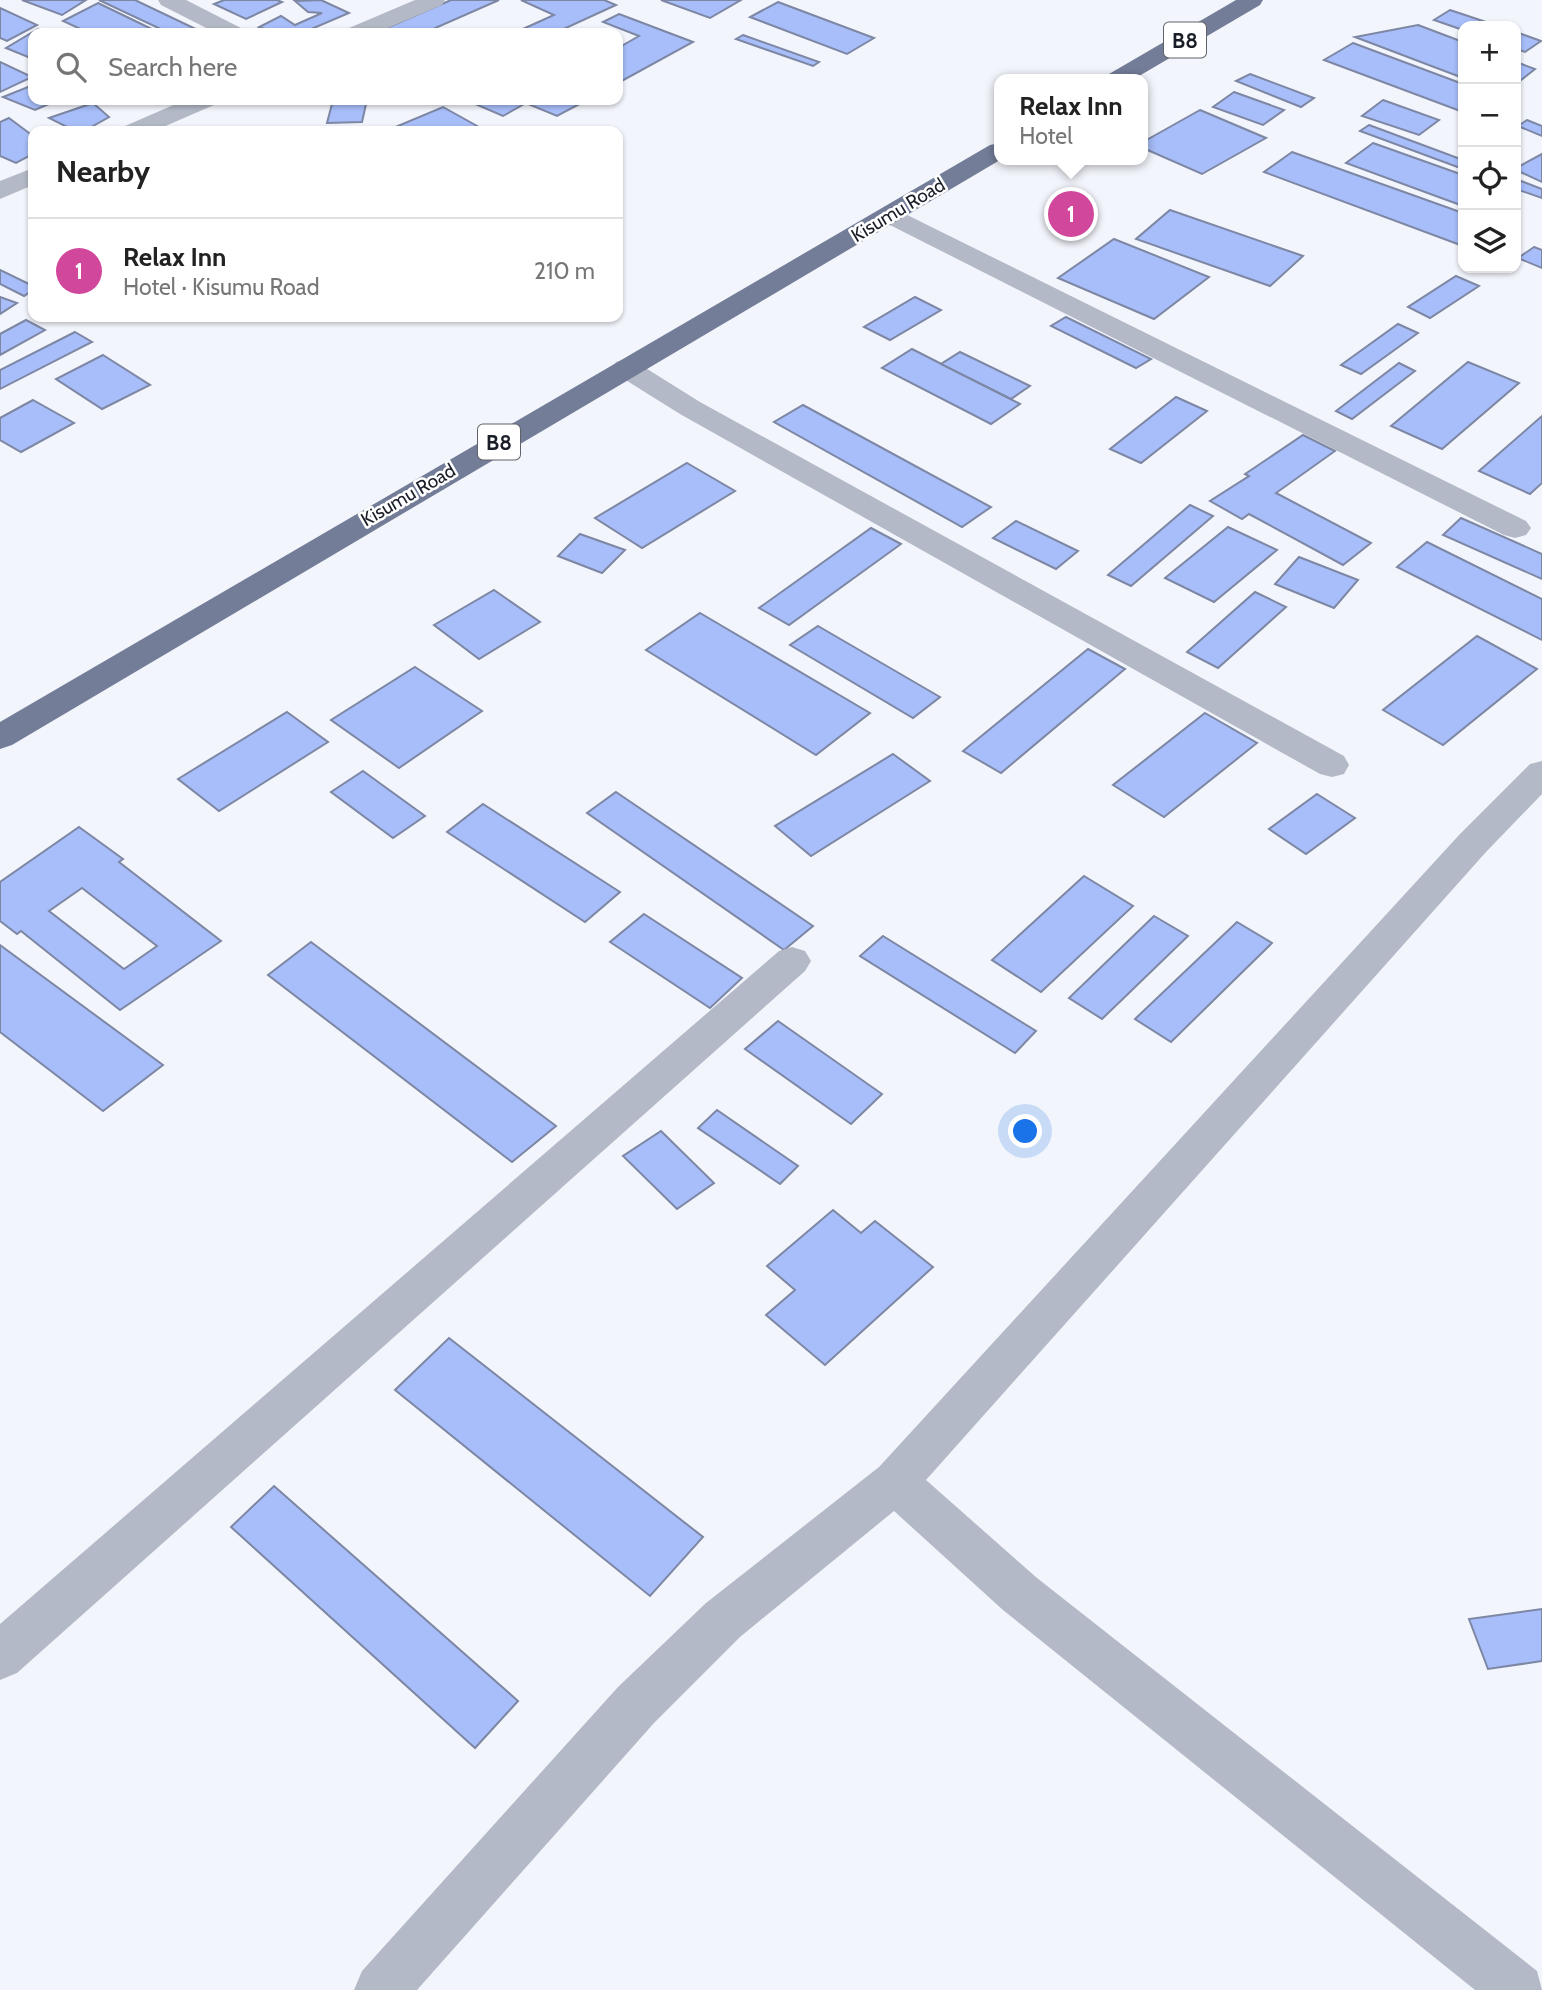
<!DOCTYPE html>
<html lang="en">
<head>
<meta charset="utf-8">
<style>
  body { margin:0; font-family:Cabin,sans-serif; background:#f6f6f6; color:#222 }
  .controls { position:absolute; right:21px; top:21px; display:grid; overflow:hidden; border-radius:14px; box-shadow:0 2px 5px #0004 }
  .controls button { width:63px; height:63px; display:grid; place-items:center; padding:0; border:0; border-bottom:2px solid #e0e0e0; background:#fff; color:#222; font:35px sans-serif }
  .you { position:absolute; left:1026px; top:1132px; width:24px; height:24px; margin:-18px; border:5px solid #fff; border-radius:50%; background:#1a73e8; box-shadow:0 0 0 10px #1a73e833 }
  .badge { display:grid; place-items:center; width:46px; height:46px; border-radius:50%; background:#706901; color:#fff; font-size:23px; font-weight:700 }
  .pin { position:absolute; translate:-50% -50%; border:4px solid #fff; box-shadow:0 2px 7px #0006 }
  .popup { position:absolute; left:994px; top:74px; width:154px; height:91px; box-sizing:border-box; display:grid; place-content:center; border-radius:14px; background:#fff; filter:drop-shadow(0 2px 5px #0005); font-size:23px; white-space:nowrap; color:#767676 }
  .popup b { font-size:26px; color:#222 }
  .popup::after { content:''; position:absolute; left:50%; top:100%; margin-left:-14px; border:14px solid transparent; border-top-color:#fff }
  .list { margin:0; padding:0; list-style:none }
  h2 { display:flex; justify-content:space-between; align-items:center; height:91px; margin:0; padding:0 28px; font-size:30px }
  h2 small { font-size:23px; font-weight:400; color:#767676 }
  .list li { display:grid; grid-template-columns:46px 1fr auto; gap:21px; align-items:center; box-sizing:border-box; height:105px; padding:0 28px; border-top:2px solid #e0e0e0 }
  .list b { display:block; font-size:26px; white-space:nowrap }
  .list p { margin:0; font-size:23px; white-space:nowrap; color:#767676 }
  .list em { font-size:23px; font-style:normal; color:#767676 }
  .icon { flex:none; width:38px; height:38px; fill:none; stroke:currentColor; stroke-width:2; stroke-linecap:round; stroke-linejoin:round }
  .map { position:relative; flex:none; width:1542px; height:1990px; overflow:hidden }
  .search { position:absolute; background:#fff; box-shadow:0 2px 5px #0004; left:28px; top:28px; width:595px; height:77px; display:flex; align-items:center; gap:18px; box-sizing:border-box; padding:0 24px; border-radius:14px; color:#767676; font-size:26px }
  .panel { position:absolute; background:#fff; box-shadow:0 2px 5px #0004; left:28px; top:126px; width:595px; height:196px; border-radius:14px }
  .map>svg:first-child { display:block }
</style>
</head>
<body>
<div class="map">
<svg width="1542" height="1990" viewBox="0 0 1542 1990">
  <rect width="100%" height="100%" fill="#f3f5fc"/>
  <g fill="#a8befa" stroke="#7d87a4" stroke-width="2" fill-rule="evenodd">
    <polygon points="22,0 86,0 62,15"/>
    <polygon points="99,0 135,0 204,33 169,33"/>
    <polygon points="224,0 277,0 282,2 246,19 214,4"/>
    <polygon points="321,0 349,13 302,33 275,33 259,27 281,16 295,25 322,13 308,12 295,1"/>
    <polygon points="451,0 499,0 424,33 375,33"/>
    <polygon points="521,0 604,0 616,5 555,33 514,33 554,15"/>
    <polygon points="661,0 741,0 710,18"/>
    <polygon points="778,2 874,38 847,54 750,17"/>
    <polygon points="98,3 160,33 89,33 63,21"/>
    <polygon points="0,8 37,25 7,41 0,38"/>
    <polygon points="1450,10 1498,26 1463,26 1463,30 1434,20"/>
    <polygon points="619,14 693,42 618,83 618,48 639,36 603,22"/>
    <polygon points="1418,25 1463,42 1463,78 1355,37"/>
    <polygon points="38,29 46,33 33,33 33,59 6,48"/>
    <polygon points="1516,32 1541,41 1525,52 1516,49"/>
    <polygon points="743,35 819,62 813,66 736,39"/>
    <polygon points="1353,43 1463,84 1463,112 1324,60"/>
    <polygon points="0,62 32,77 0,92"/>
    <polygon points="1516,62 1535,69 1516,84"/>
    <polygon points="1250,74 1314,98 1301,107 1236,81"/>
    <polygon points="33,85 33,100 58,100 35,110 3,97"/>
    <polygon points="1234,92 1284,110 1263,125 1213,107"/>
    <polygon points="333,100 367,100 362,122 327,123"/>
    <polygon points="466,100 587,100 557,116 526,103 503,116"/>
    <polygon points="1383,100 1439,120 1419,135 1362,116"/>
    <polygon points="93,103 109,117 84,131 75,131 49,118"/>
    <polygon points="443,107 486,131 386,131"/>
    <polygon points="1200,110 1266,138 1202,174 1143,148 1143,142"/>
    <polygon points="9,118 33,136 33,154 16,163 0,156 0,122"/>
    <polygon points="1527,120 1542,126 1542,136 1518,126"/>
    <polygon points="1369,125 1463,160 1463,169 1360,131"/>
    <polygon points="1373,143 1463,175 1463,206 1346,163"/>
    <polygon points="1292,152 1463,213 1463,246 1264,172"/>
    <polygon points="1542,154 1542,182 1516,170 1516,168"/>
    <polygon points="1516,179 1542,189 1542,198 1516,189"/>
    <polygon points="1170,210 1303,256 1270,286 1136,239"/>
    <polygon points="1114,239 1209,277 1154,319 1058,278"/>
    <polygon points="1534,247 1542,250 1542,268 1518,258"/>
    <polygon points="0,270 33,286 33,290 24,296 0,284"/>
    <polygon points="1456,276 1479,286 1430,318 1408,307"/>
    <polygon points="0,297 17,303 0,314"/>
    <polygon points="915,297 941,310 890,340 864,327"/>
    <polygon points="1066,317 1151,359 1136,368 1051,326"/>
    <polygon points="26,320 45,330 0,355 0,334"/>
    <polygon points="1398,324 1418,333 1361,374 1341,365"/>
    <polygon points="75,332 92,342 0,389 0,370"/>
    <polygon points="912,349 1020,404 991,424 882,368"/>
    <polygon points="960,352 1030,386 1011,399 941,364"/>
    <polygon points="103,355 150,385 102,409 56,379"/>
    <polygon points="1468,362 1519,383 1442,449 1391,426"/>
    <polygon points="1399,363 1415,371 1352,419 1336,411"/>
    <polygon points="1176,397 1207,411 1141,463 1110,449"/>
    <polygon points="33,400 74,423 21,452 0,440 0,418"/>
    <polygon points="803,405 991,507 962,527 774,422"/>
    <polygon points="1542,416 1542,483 1530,494 1479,471"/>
    <polygon points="1303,435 1335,451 1276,493 1371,543 1343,565 1249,514 1242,519 1210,501 1249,476 1245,474"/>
    <polygon points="687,463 735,491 642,548 595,518"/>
    <polygon points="1190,505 1213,516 1131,586 1108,575"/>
    <polygon points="1461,518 1542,554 1542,579 1443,535"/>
    <polygon points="1016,521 1078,551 1056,569 993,538"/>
    <polygon points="1228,527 1277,550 1214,602 1165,578"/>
    <polygon points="871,528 901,544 789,625 759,608"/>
    <polygon points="580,534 625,550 602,573 558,556"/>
    <polygon points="1427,542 1542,599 1542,640 1397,567"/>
    <polygon points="1299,557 1358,580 1334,608 1275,584"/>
    <polygon points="494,590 540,622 479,659 434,625"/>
    <polygon points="1255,592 1286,607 1218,668 1187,652"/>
    <polygon points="700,613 870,713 816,755 646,650"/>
    <polygon points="818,626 940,697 913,718 790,645"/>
    <polygon points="1477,636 1537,669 1443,745 1383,710"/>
    <polygon points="1088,649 1125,669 1001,773 963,751"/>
    <polygon points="415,667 482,711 399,768 331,720"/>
    <polygon points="287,712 328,742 219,811 178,779"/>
    <polygon points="1205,713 1257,743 1164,817 1113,785"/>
    <polygon points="893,754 930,781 811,856 775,826"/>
    <polygon points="363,771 425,816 393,838 331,792"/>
    <polygon points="616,792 813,926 784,950 587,813"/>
    <polygon points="1317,794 1355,818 1306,854 1269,829"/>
    <polygon points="483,804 620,892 585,922 447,832"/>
    <path d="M 79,827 L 123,859 L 119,862 L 221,941 L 120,1010 L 21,931 L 17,934 L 0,921 L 0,882 ZM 82,888 L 157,946 L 124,969 L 49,911 Z"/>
    <polygon points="1084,876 1133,906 1041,992 992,960"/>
    <polygon points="644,914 742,978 710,1008 610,942"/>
    <polygon points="1154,916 1188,936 1102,1019 1069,998"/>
    <polygon points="1237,922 1272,943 1171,1042 1135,1019"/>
    <polygon points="883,936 1036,1031 1015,1053 860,956"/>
    <polygon points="311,942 556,1126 512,1162 268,975"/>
    <polygon points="0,945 163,1065 103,1111 0,1032"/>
    <polygon points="778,1021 882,1094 851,1124 745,1049"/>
    <polygon points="717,1110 798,1166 780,1184 698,1128"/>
    <polygon points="661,1131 714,1183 677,1209 623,1156"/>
    <polygon points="833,1210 861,1233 875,1221 933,1267 825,1365 766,1315 795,1290 767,1266"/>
    <polygon points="449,1338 703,1537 650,1596 395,1390"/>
    <polygon points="274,1486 518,1701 475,1748 231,1527"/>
    <polygon points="1542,1609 1542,1661 1488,1669 1469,1619"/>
  </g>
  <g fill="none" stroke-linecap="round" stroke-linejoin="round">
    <g fill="#b4b9c7" fill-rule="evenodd">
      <polygon points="158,0 186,0 241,28 245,33 216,33 161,5"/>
      <polygon points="415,0 445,0 442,5 376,33 345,33 349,28"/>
      <polygon points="185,100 217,100 214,105 154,131 122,131 125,126"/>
      <polygon points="33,168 33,185 0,199 0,181"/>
      <polygon points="891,207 1526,521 1531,528 1526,535 1515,538 1504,535 882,221 878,215 882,209"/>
      <polygon points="626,359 636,362 700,402 1344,756 1349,765 1344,774 1332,777 1320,774 680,414 616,374 612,368 616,362"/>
      <polygon points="1542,761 1542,794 1486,852 926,1480 1037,1578 1537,1971 1542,1990 1475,1990 1003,1610 894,1511 740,1637 654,1723 417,1990 354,1990 362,1971 618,1687 706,1603 879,1467 1460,834 1530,764"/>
      <polygon points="792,947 805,951 811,961 805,971 17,1673 0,1680 0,1624 779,951"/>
    </g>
    <g fill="#747d98" fill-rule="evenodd">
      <polygon points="1236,0 1263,0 1260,5 1134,79 1105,79 1109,74"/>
      <polygon points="999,143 1000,160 12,745 0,749 0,722 990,145"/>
    </g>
  </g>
  <g text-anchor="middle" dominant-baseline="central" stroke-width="5" stroke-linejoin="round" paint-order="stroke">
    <g font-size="19" fill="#1a1e29" stroke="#fff">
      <text transform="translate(898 210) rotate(-31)">Kisumu Road</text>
      <text transform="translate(408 495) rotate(-30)">Kisumu Road</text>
    </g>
    <g fill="#fff" stroke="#5f6269" stroke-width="2">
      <rect x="1164" y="22.5" width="42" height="35" rx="5"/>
      <rect x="478" y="424.5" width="42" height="35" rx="5"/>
    </g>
    <g font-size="21" font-weight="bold" fill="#1a1e29">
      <text x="1185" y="40">B8</text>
      <text x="499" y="442">B8</text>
    </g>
  </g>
</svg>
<div class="controls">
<button>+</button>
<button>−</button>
<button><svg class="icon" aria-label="locate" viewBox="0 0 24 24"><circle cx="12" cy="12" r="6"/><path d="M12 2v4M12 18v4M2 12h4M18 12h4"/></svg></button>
<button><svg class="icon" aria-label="layers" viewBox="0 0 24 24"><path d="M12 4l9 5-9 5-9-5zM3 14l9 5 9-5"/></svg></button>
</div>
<div class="you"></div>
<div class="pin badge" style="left:1071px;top:214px;background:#d1479c">1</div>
<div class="popup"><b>Relax Inn</b>Hotel</div>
<div class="search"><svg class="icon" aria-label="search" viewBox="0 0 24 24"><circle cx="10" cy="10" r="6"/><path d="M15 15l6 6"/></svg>Search here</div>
<section class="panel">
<h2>Nearby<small></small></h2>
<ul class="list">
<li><span class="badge" style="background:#d1479c">1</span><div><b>Relax Inn</b><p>Hotel · Kisumu Road</p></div><em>210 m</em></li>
</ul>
</section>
</div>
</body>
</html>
